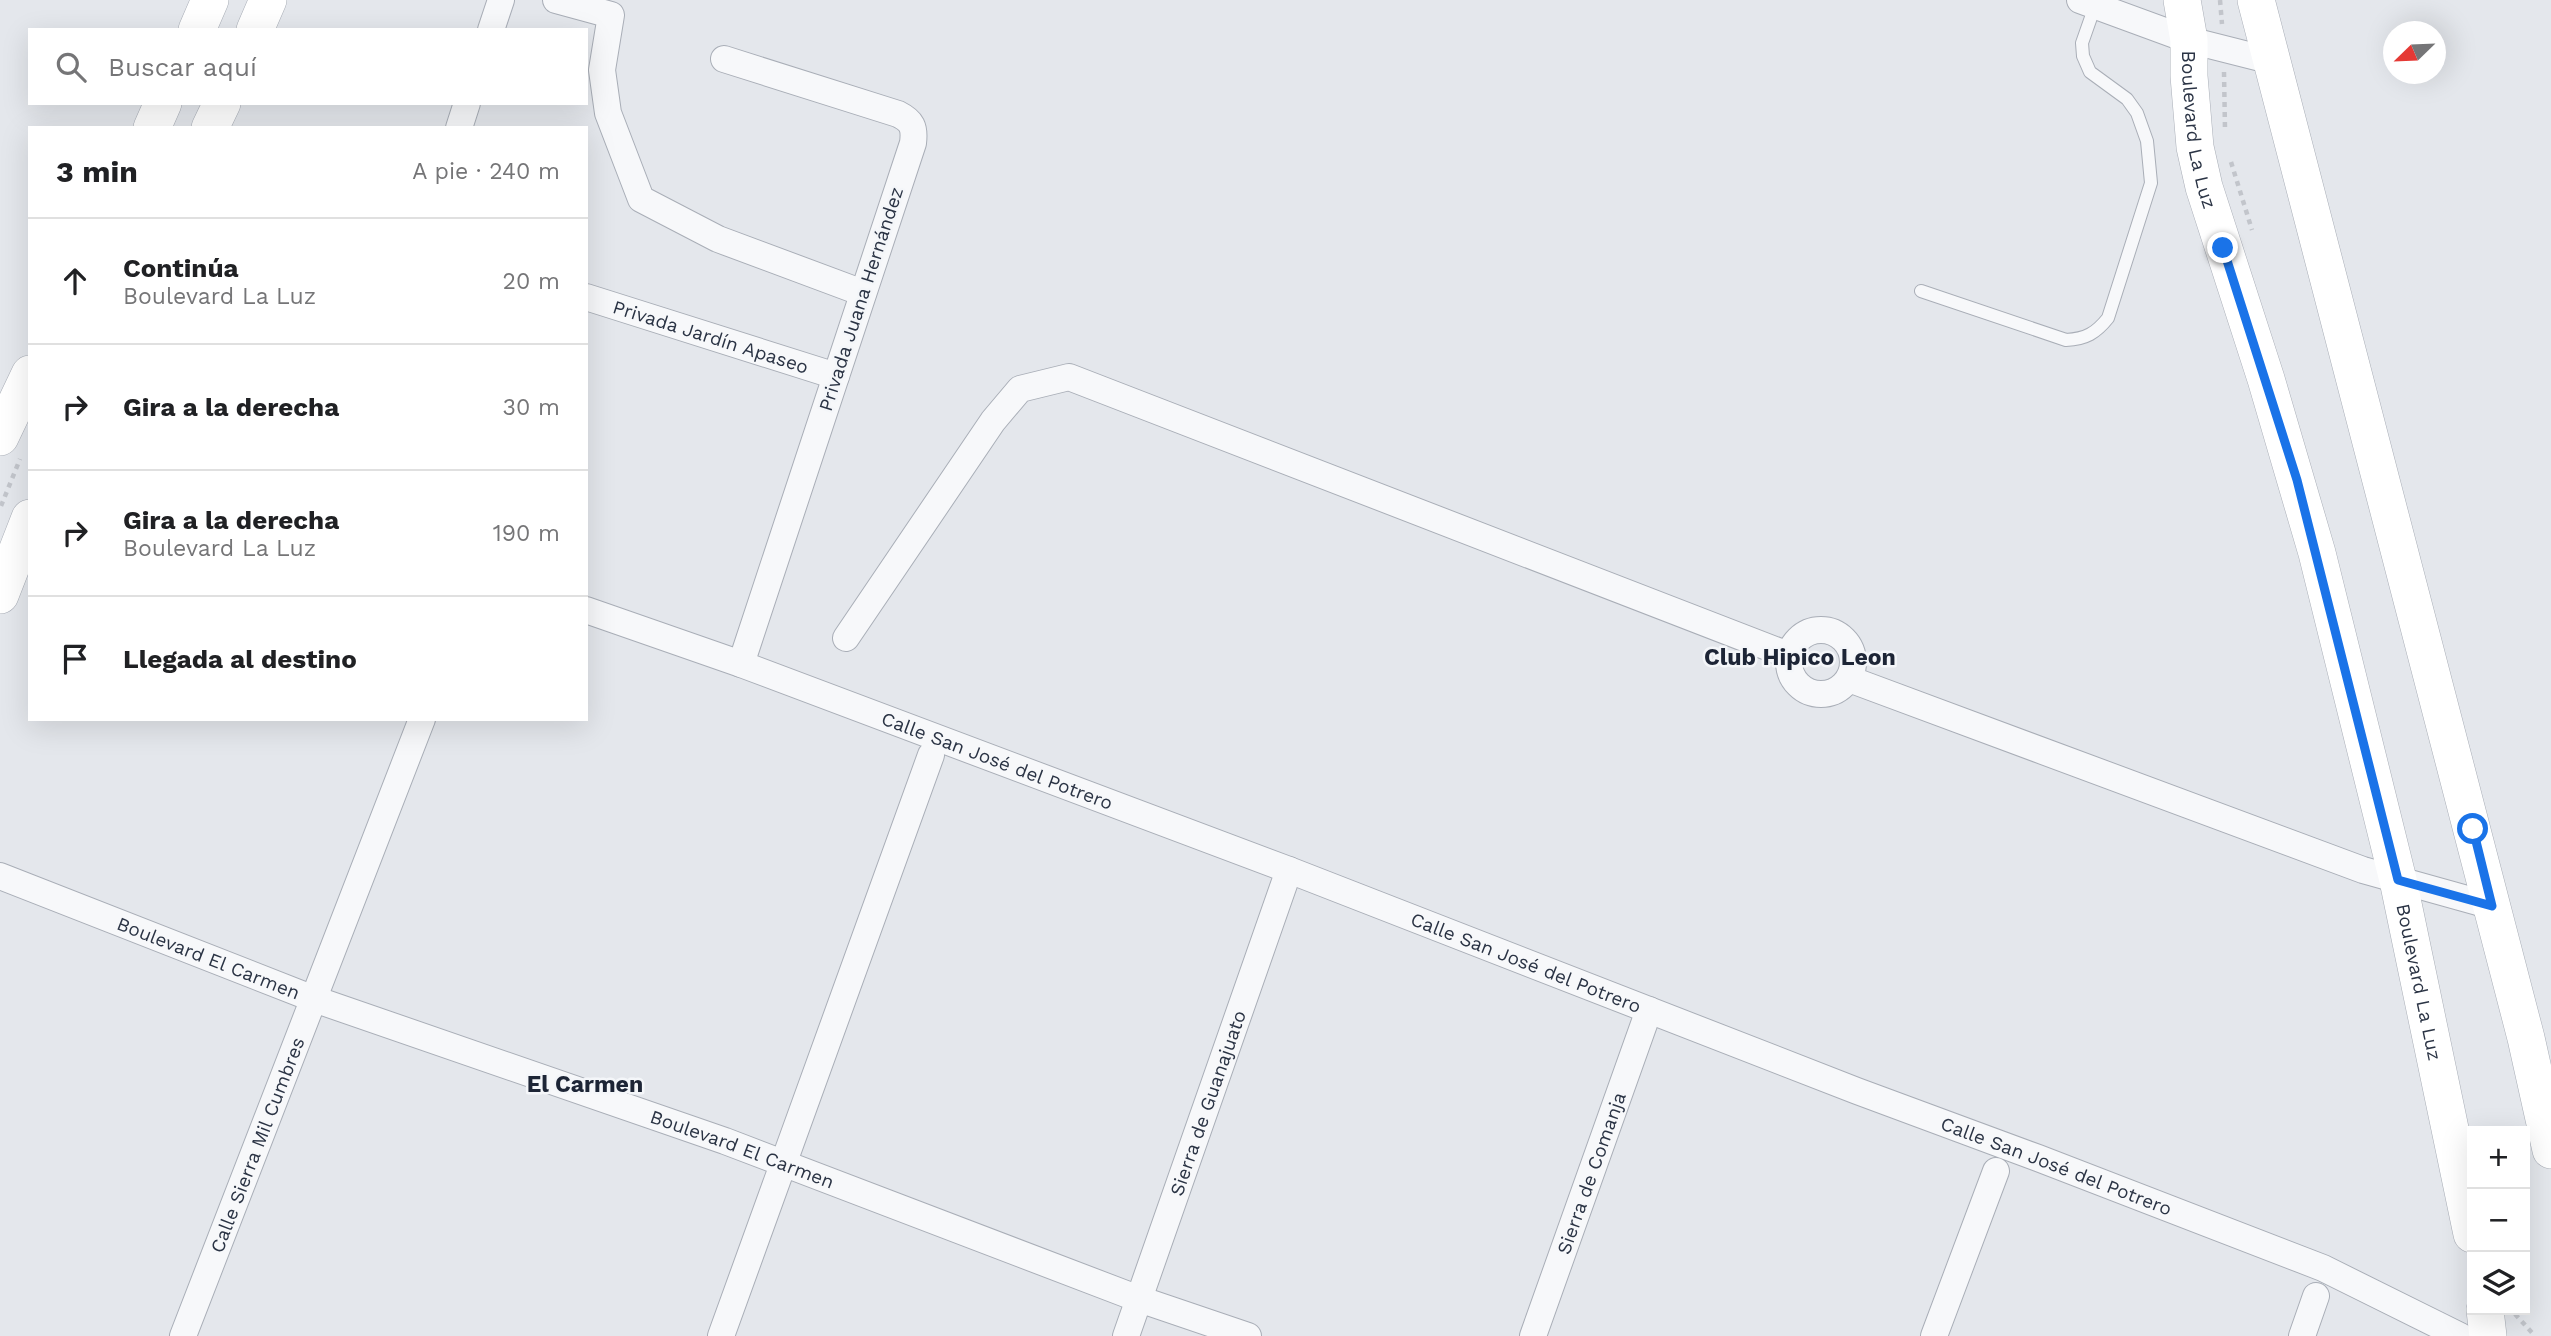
<!DOCTYPE html>
<html lang="es">
<head>
<meta charset="utf-8">
<style>
  body { margin:0; font-family:"Work Sans",sans-serif; background:#f6f6f6; color:#202124 }
  .controls { position:absolute; right:21px; bottom:21px; display:grid; overflow:hidden; border-radius:0px; box-shadow:0 7px 28px #0002 }
  .controls button { width:63px; height:63px; display:grid; place-items:center; padding:0; border:0; border-bottom:2px solid #e0e0e0; background:#fff; color:#202124; font:35px sans-serif }
  .compass { position:absolute; left:2383px; top:21px; width:63px; height:63px; border-radius:50%; background:#fff; box-shadow:0 7px 28px #0002; rotate:247deg }
  .stop { position:absolute; width:21px; height:21px; margin:-16px; border:5px solid #1a73e8; border-radius:50%; background:#fff }
  .stop.end { background:#1a73e8; border-color:#fff; box-shadow:0 2px 7px #0008 }
  .list { margin:0; padding:0; list-style:none }
  h2 { display:flex; justify-content:space-between; align-items:center; height:91px; margin:0; padding:0 28px; font-size:30px }
  h2 small { font-size:23px; font-weight:400; color:#757577 }
  .list li { display:grid; grid-template-columns:46px 1fr auto; gap:21px; align-items:center; box-sizing:border-box; height:126px; padding:0 28px; border-top:2px solid #e0e0e0 }
  .list b { display:block; font-size:26px; white-space:nowrap }
  .list p { margin:0; font-size:23px; white-space:nowrap; color:#757577 }
  .list em { font-size:23px; font-style:normal; color:#757577 }
  .icon { flex:none; width:38px; height:38px; fill:none; stroke:currentColor; stroke-width:2; stroke-linecap:round; stroke-linejoin:round }
  .map { position:relative; flex:none; width:2551px; height:1336px; overflow:hidden }
  .search { position:absolute; background:#fff; box-shadow:0 7px 28px #0002; left:28px; top:28px; width:560px; height:77px; display:flex; align-items:center; gap:18px; box-sizing:border-box; padding:0 24px; border-radius:0px; color:#757577; font-size:26px }
  .panel { position:absolute; background:#fff; box-shadow:0 7px 28px #0002; left:28px; top:126px; width:560px; height:595px; border-radius:0px }
  .map>svg:first-child { display:block }
</style>
</head>
<body>
<div class="map">
<svg width="2551" height="1336" viewBox="0 0 2551 1336">
  <rect width="100%" height="100%" fill="#e4e7ec"/>
  <g fill="none" stroke-linecap="round" stroke-linejoin="round">
    <defs>
      <path id="service" d="M 1921,291 L 2066,340 C 2086,339 2096,333 2108,318 L 2151,183 L 2147,141 L 2137,113 L 2127,99 L 2090,72 L 2083,56 L 2082,43 L 2095,6"/>
      <g id="minor">
        <polyline points="556,0 611,15 602,70 608,113 641,199 718,239 863,293"/>
        <polyline points="2080,0 2189,40 2272,61"/>
        <polyline points="491,30 501,0"/>
        <path d="M 724,59 L 898,114 C 912,121 915,127 913,143 L 741,664"/>
        <polyline points="459,128 467,103"/>
        <path id="s1" d="M 586,297 L 836,376"/>
        <path id="s2" d="M 586,610 L 741,664 L 1289,870 L 1857,1091 L 2038,1158 L 2323,1268 L 2460,1336"/>
        <circle cx="1821" cy="662" r="32"/>
        <polyline points="846,638 993,421 1020,389 1069,377 1788,655"/>
        <polyline points="1849,679 2363,870 2492,906"/>
        <path id="s3" d="M 0,876 L 314,999 L 725,1141 L 1139,1299 L 1248,1336"/>
        <path id="s4" d="M 183,1336 L 422,719"/>
        <polyline points="721,1336 931,755"/>
        <path id="s5" d="M 1126,1336 L 1289,870"/>
        <path id="s6" d="M 1533,1336 L 1649,1010"/>
        <polyline points="1934,1336 1996,1171"/>
        <polyline points="2302,1336 2316,1296"/>
      </g>
      <g id="secondary">
        <path id="s7" d="M 2182,0 L 2189,40 L 2189,76 L 2195,147 L 2204,187 L 2266,379 L 2317,553 L 2398,880 L 2472,1234"/>
        <polyline points="2256,0 2526,1038 2551,1150"/>
        <polyline points="197,30 210,0"/>
        <polyline points="255,30 268,0"/>
        <polyline points="152,128 163,103"/>
        <polyline points="210,128 222,103"/>
        <polyline points="0,437 30,374"/>
        <polyline points="0,595 30,518"/>
        <polyline points="2485,1310 2488,1336"/>
      </g>
    </defs>
    <use href="#service" stroke="#a9aeb7" stroke-width="14"/>
    <use href="#minor" stroke="#a9aeb7" stroke-width="28"/>
    <use href="#secondary" stroke="#a9aeb7" stroke-width="38"/>
    <g stroke="#c2c5cb" stroke-width="4.5" stroke-dasharray="5 5" stroke-linecap="butt">
      <polyline points="2220,0 2222,24"/>
      <polyline points="2224,72 2225,129"/>
      <polyline points="2231,162 2252,230"/>
      <polyline points="1,506 20,459"/>
      <polyline points="2515,1314 2535,1336"/>
    </g>
    <use href="#service" stroke="#f7f8fa" stroke-width="12"/>
    <use href="#minor" stroke="#f7f8fa" stroke-width="26"/>
    <use href="#secondary" stroke="#fff" stroke-width="37"/>
  </g>
  <g fill="none" stroke-linecap="round" stroke-linejoin="round">
    <polyline stroke="#1a73e8" stroke-width="9" points="2223,248 2297,480 2398,880 2492,906 2473,829"/>
  </g>
  <g text-anchor="middle" dominant-baseline="central" stroke-width="5" stroke-linejoin="round" paint-order="stroke">
    <g font-size="19" fill="#2b3445" stroke="#f4f6f9">
      <text stroke="none"><textPath href="#s7" startOffset="131">Boulevard La Luz</textPath></text>
      <text transform="translate(861 299) rotate(-72)">Privada Juana Hernández</text>
      <text stroke="none"><textPath href="#s1" startOffset="131">Privada Jardín Apaseo</textPath></text>
      <text stroke="none"><textPath href="#s2" startOffset="438">Calle San José del Potrero</textPath></text>
      <text stroke="none"><textPath href="#s3" startOffset="224">Boulevard El Carmen</textPath></text>
      <text stroke="none"><textPath href="#s2" startOffset="1004">Calle San José del Potrero</textPath></text>
      <text stroke="none"><textPath href="#s7" startOffset="1013">Boulevard La Luz</textPath></text>
      <text stroke="none"><textPath href="#s5" startOffset="247">Sierra de Guanajuato</textPath></text>
      <text stroke="none"><textPath href="#s4" startOffset="205">Calle Sierra Mil Cumbres</textPath></text>
      <text stroke="none"><textPath href="#s3" startOffset="791">Boulevard El Carmen</textPath></text>
      <text stroke="none"><textPath href="#s2" startOffset="1572">Calle San José del Potrero</textPath></text>
      <text stroke="none"><textPath href="#s6" startOffset="173">Sierra de Comanja</textPath></text>
    </g>
    <g font-size="23" font-weight="bold" fill="#1d2536" stroke="#f4f6f9">
      <text x="1800" y="657">Club Hipico Leon</text>
      <text x="585" y="1084">El Carmen</text>
    </g>
  </g>
</svg>
<div class="controls">
<button>+</button>
<button>−</button>
<button><svg class="icon" aria-label="layers" viewBox="0 0 24 24"><path d="M12 4l9 5-9 5-9-5zM3 14l9 5 9-5"/></svg></button>
</div>
<svg class="compass" viewBox="-18 -18 36 36"><path d="M0-13l5 13h-10z" fill="#e53935"/><path d="M0 13l5-13h-10z" fill="#757577"/></svg>
<div class="stop" style="left:2473px;top:829px"></div>
<div class="stop end" style="left:2223px;top:248px"></div>
<div class="search"><svg class="icon" aria-label="search" viewBox="0 0 24 24"><circle cx="10" cy="10" r="6"/><path d="M15 15l6 6"/></svg>Buscar aquí</div>
<section class="panel">
<h2>3 min<small>A pie · 240 m</small></h2>
<ul class="list">
<li><svg class="icon" aria-label="ahead" viewBox="0 0 24 24"><path d="M12 20V5M6 11l6-6 6 6"/></svg><div><b>Continúa</b><p>Boulevard La Luz</p></div><em>20 m</em></li>
<li><svg class="icon" aria-label="right" viewBox="0 0 24 24"><path d="M7 20v-9h11M14 6l5 5-5 5"/></svg><div><b>Gira a la derecha</b></div><em>30 m</em></li>
<li><svg class="icon" aria-label="right" viewBox="0 0 24 24"><path d="M7 20v-9h11M14 6l5 5-5 5"/></svg><div><b>Gira a la derecha</b><p>Boulevard La Luz</p></div><em>190 m</em></li>
<li><svg class="icon" aria-label="arrive" viewBox="0 0 24 24"><path d="M6 21V4h12l-3 4 3 4H6"/></svg><div><b>Llegada al destino</b></div></li>
</ul>
</section>
</div>
</body>
</html>
